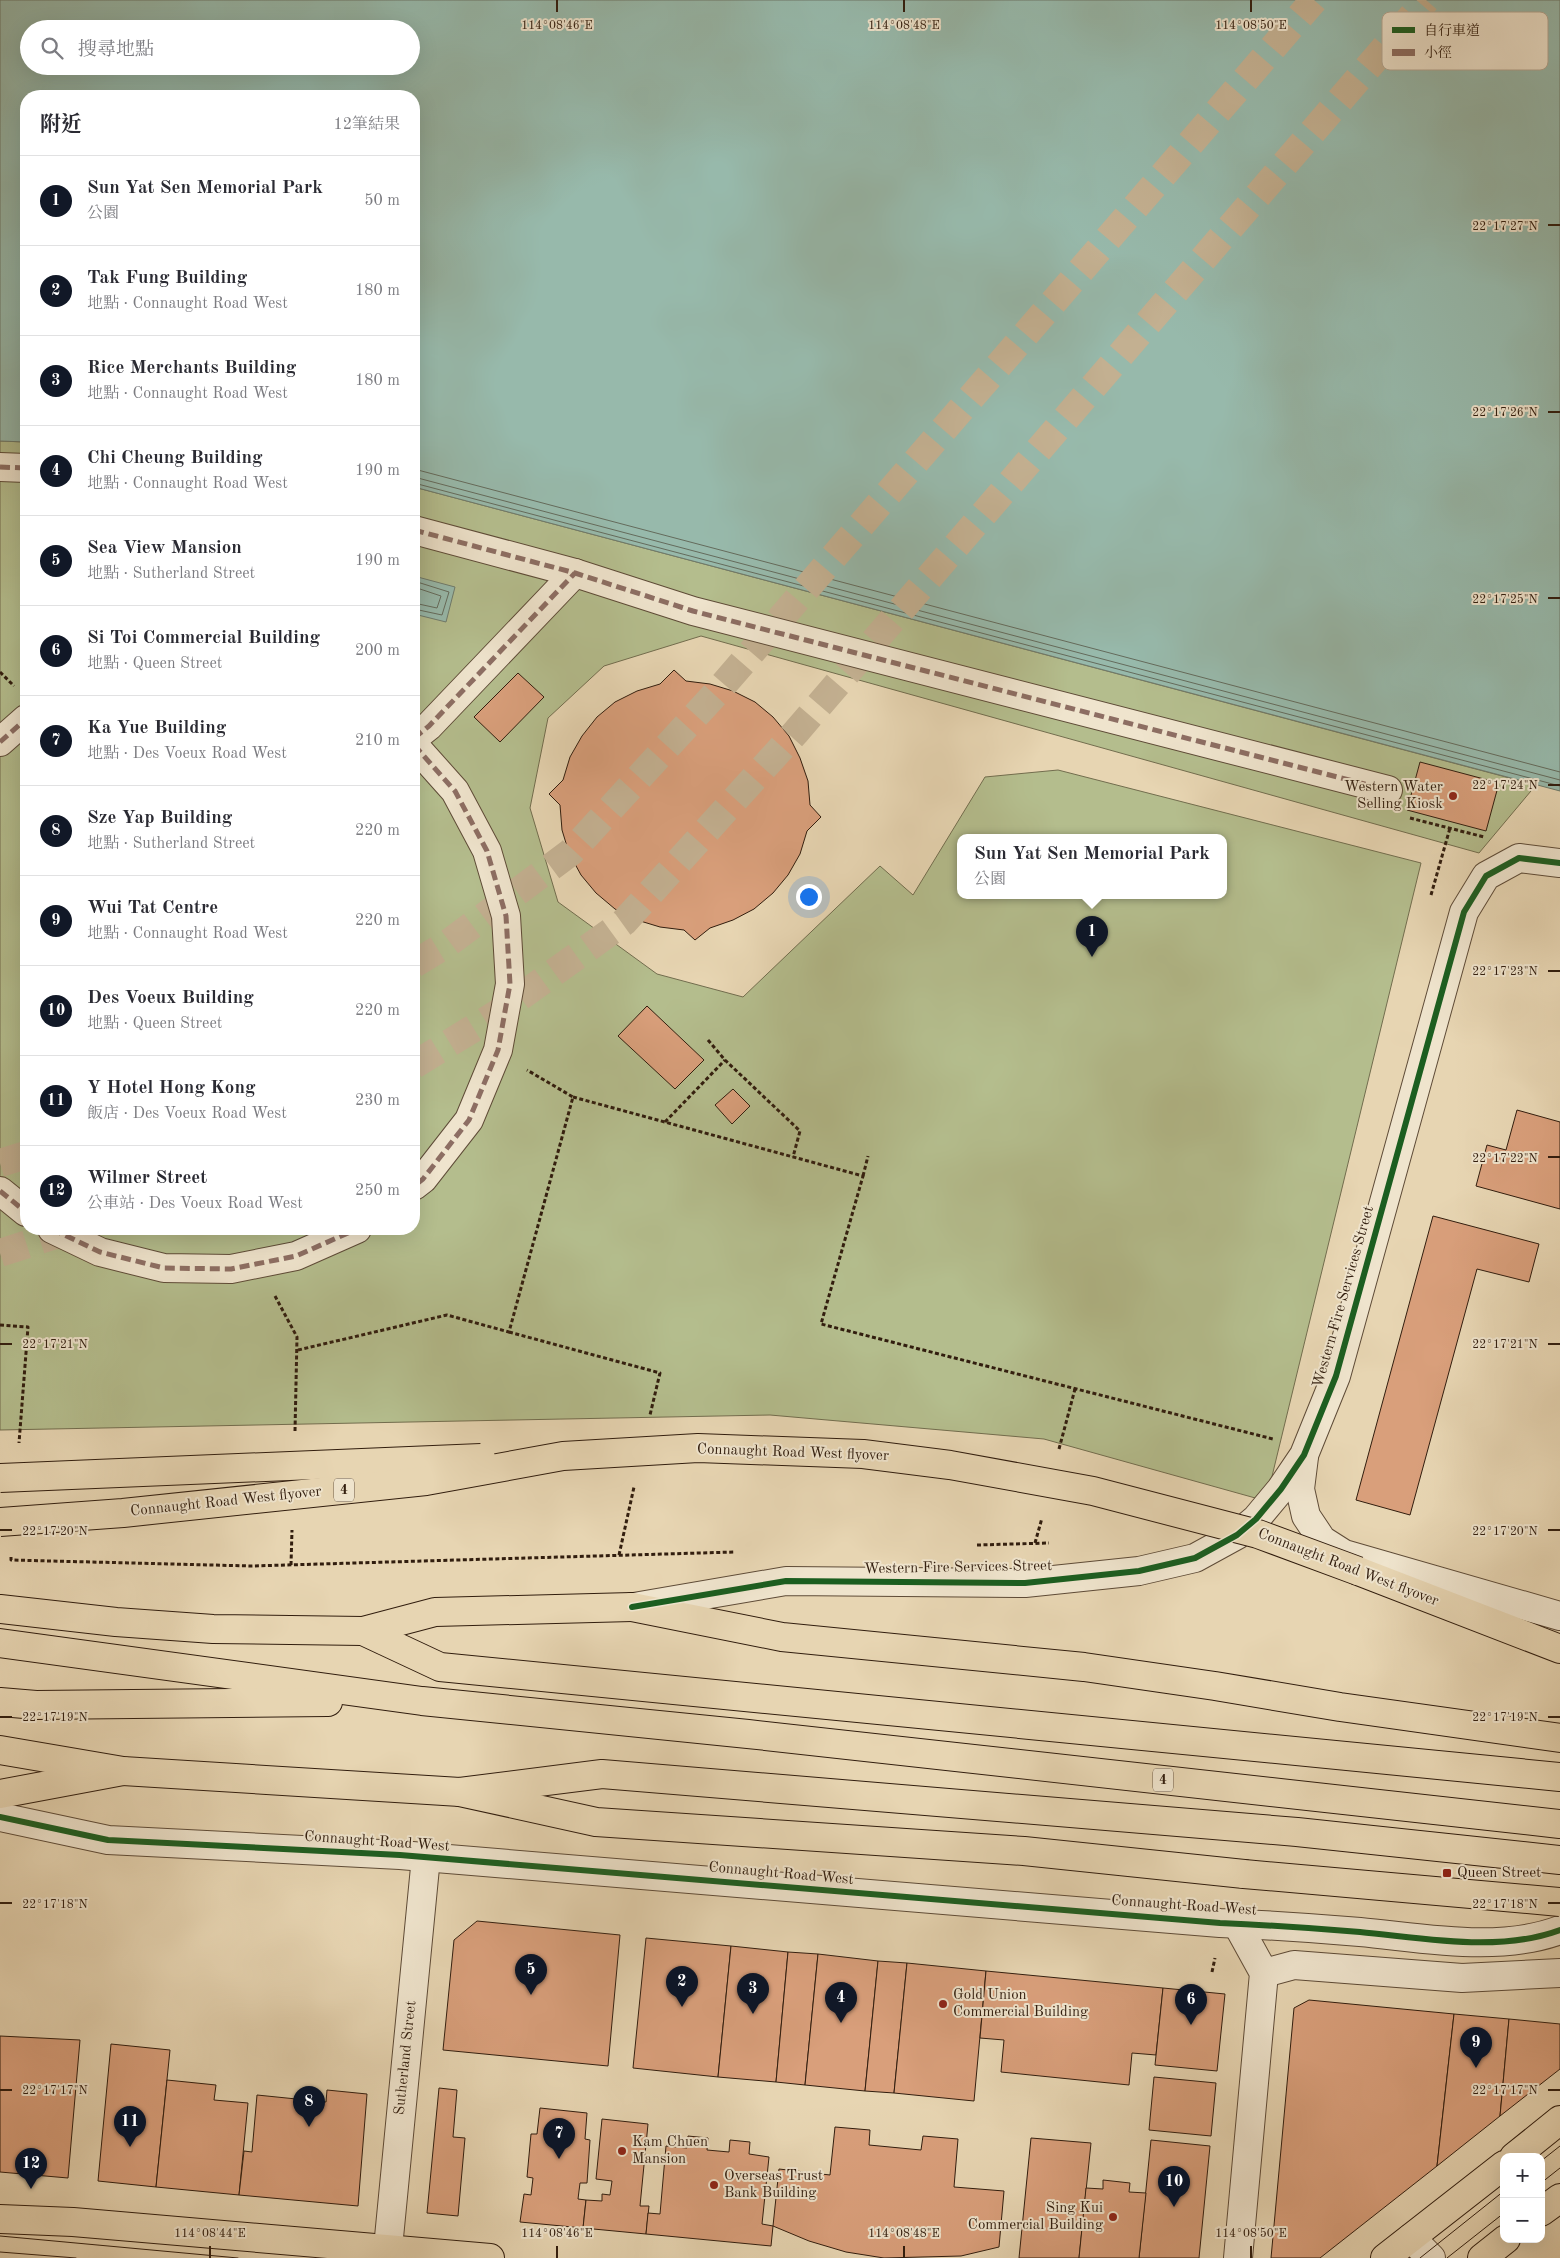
<!DOCTYPE html>
<html lang="zh-TW">
<head>
<meta charset="utf-8">
<style>
  body { margin:0; font-family:"Old Standard TT","Noto Serif TC",serif; background:#f7f7f7; color:#2b2b33 }
  .controls { position:absolute; right:15px; bottom:15px; display:grid; overflow:hidden; border-radius:10px; box-shadow:0 5px 20px #0002 }
  .controls button { width:45px; height:45px; display:grid; place-items:center; padding:0; border:0; border-bottom:1px solid #e1e1e2; background:#fff; color:#2b2b33; font:25px sans-serif }
  .you { position:absolute; left:808px; top:896px; width:18px; height:18px; margin:-12px; border:4px solid #fff; border-radius:50%; background:#1a73e8; box-shadow:0 0 0 8px #1a73e833 }
  .badge { display:grid; place-items:center; width:32px; height:32px; border-radius:50%; background:#111827; color:#fff; font-size:16px; font-weight:700 }
  .pin { position:absolute; translate:-50% -41px; filter:drop-shadow(0 1px 2px #0008) }
  .pin::after { content:''; position:absolute; top:26px; width:18px; height:15px; background:inherit; clip-path:polygon(0 0,100% 0,50% 100%) }
  .popup { position:absolute; left:957px; top:834px; width:270px; height:65px; box-sizing:border-box; display:grid; place-content:center; border-radius:10px; background:#fff; filter:drop-shadow(0 1px 4px #0005); font-size:16px; white-space:nowrap; color:#7c7c81 }
  .popup b { font-size:19px; color:#2b2b33 }
  .popup::after { content:''; position:absolute; left:50%; top:100%; margin-left:-10px; border:10px solid transparent; border-top-color:#fff }
  .list { margin:0; padding:0; list-style:none }
  h2 { display:flex; justify-content:space-between; align-items:center; height:65px; margin:0; padding:0 20px; font-size:21px }
  h2 small { font-size:16px; font-weight:400; color:#7c7c81 }
  .list li { display:grid; grid-template-columns:32px 1fr auto; gap:15px; align-items:center; box-sizing:border-box; height:90px; padding:0 20px; border-top:1px solid #e1e1e2 }
  .list b { display:block; font-size:19px; white-space:nowrap }
  .list p { margin:0; font-size:16px; white-space:nowrap; color:#7c7c81 }
  .list em { font-size:16px; font-style:normal; color:#7c7c81 }
  .icon { flex:none; width:28px; height:28px; fill:none; stroke:currentColor; stroke-width:2; stroke-linecap:round; stroke-linejoin:round }
  .map { position:relative; flex:none; width:1560px; height:2258px; overflow:hidden }
  .search { position:absolute; background:#fff; box-shadow:0 5px 20px #0002; left:20px; top:20px; width:400px; height:55px; display:flex; align-items:center; gap:12px; box-sizing:border-box; padding:0 18px; border-radius:28px; color:#7c7c81; font-size:19px }
  .panel { position:absolute; background:#fff; box-shadow:0 5px 20px #0002; left:20px; top:90px; width:400px; height:1145px; border-radius:20px }
  .map>svg:first-child { display:block }
</style>
</head>
<body>
<div class="map">
<svg width="1560" height="2258" viewBox="0 0 1560 2258">
  <rect width="100%" height="100%" fill="#e7d5b2"/>
  <filter id="stains"><feTurbulence type="fractalNoise" baseFrequency=".004" numOctaves="4"/><feColorMatrix values="0 0 0 0 .2 0 0 0 0 .09 0 0 0 0 .02 0 0 0 .5 -.17"/></filter>
  <radialGradient id="worn" r=".72"><stop offset=".6" stop-color="#630" stop-opacity="0"/><stop offset="1" stop-color="#630" stop-opacity=".3"/></radialGradient>
  <path fill="#b4bd8d" stroke="#726d4e" fill-rule="evenodd" d="M 0,441 L 26,442 L 26,1229 L 414,1229 L 414,487 L 1536,785 L 1479,853 L 701,636 L 604,666 L 548,718 L 530,808 L 558,902 L 657,974 L 743,997 L 880,866 L 913,895 L 985,777 L 1058,770 L 1421,863 L 1266,1501 L 1044,1439 L 770,1415 L 0,1430 ZM 961,838 L 1223,838 L 1223,896 L 961,896 Z"/>
  <g fill="#97b9ab" stroke="#6e7b6c" fill-rule="evenodd">
    <path d="M 0,0 L 1560,0 L 1560,791 L 414,487 L 414,96 L 26,96 L 26,442 L 0,441 ZM 29,29 L 411,29 L 411,66 L 29,66 Z"/>
    <polygon points="414,576 455,587 446,622 414,614"/>
  </g>
  <g fill="none" stroke-linecap="round" stroke-linejoin="round">
    <g stroke="#646b5c" stroke-width="1">
      <polyline points="414,469 1560,772"/>
      <polyline points="414,477 1560,780"/>
      <polyline points="414,483 1560,786"/>
      <polyline points="414,581 449,592 442,615 414,609"/>
      <polyline points="414,587 441,596 437,608 414,603"/>
    </g>
  </g>
  <g fill="#d99f7b" stroke="#311d0e">
    <polygon points="674,670 686,681 710,684 733,691 755,702 773,717 789,736 800,758 808,781 810,805 821,817 807,831 800,854 788,875 773,893 754,909 733,920 710,928 695,940 684,930 660,927 637,920 615,909 596,893 581,875 569,853 562,830 560,805 549,794 563,780 570,757 582,736 597,717 615,702 637,691 660,684"/>
    <polygon points="518,673 544,697 500,742 474,717"/>
    <polygon points="1420,762 1499,783 1486,831 1407,810"/>
    <polygon points="647,1006 704,1060 675,1089 618,1036"/>
    <polygon points="733,1089 750,1106 732,1124 715,1105"/>
    <polygon points="1517,1110 1560,1122 1560,1209 1476,1186 1487,1145 1506,1150"/>
    <polygon points="1433,1216 1539,1244 1529,1282 1477,1269 1410,1515 1356,1500"/>
    <polygon points="477,1921 620,1935 608,2066 443,2050 454,1940"/>
    <polygon points="646,1938 731,1946 718,2077 633,2068"/>
    <polygon points="731,1946 788,1952 776,2082 718,2077"/>
    <polygon points="788,1952 818,1954 805,2085 776,2082"/>
    <polygon points="818,1954 878,1961 865,2091 805,2085"/>
    <polygon points="878,1961 907,1963 894,2093 865,2091"/>
    <polygon points="907,1963 986,1971 974,2101 894,2093"/>
    <polygon points="986,1971 1163,1988 1156,2055 1132,2053 1129,2085 1001,2072 1004,2040 980,2038"/>
    <polygon points="1163,1988 1225,1994 1217,2071 1155,2065"/>
    <polygon points="1309,2000 1454,2014 1437,2166 1320,2258 1271,2258 1294,2008"/>
    <polygon points="1454,2014 1509,2019 1500,2116 1437,2166"/>
    <polygon points="1509,2019 1560,2024 1560,2069 1500,2116"/>
    <polygon points="0,2036 80,2040 68,2178 0,2172"/>
    <polygon points="111,2044 170,2050 156,2187 98,2181"/>
    <polygon points="1154,2077 1216,2083 1211,2136 1149,2130"/>
    <polygon points="167,2080 216,2085 214,2100 248,2103 239,2195 156,2187"/>
    <polygon points="439,2088 457,2090 453,2137 465,2138 458,2216 427,2213"/>
    <polygon points="327,2090 367,2094 358,2206 239,2195 244,2151 252,2152 257,2095 326,2102"/>
    <polygon points="540,2108 587,2113 585,2139 590,2140 587,2183 580,2183 578,2199 586,2200 583,2228 520,2222 524,2194 531,2195 533,2178 527,2177 531,2134 537,2134"/>
    <polygon points="602,2119 648,2124 640,2206 649,2206 646,2234 583,2228 586,2200 602,2201 602,2194 610,2195 612,2181 596,2179"/>
    <polygon points="835,2127 870,2130 869,2145 921,2150 923,2136 958,2139 954,2187 1004,2191 999,2247 961,2256 884,2258 846,2252 809,2241 773,2226 779,2169 830,2175"/>
    <polygon points="688,2136 708,2138 707,2150 729,2152 730,2140 750,2142 749,2154 769,2157 762,2224 773,2226 771,2246 646,2234 648,2213 660,2214 666,2146 687,2148"/>
    <polygon points="1031,2138 1091,2143 1079,2258 1019,2258"/>
    <polygon points="1151,2140 1210,2146 1199,2258 1139,2258"/>
    <polygon points="1103,2180 1130,2183 1129,2192 1146,2193 1139,2258 1079,2258 1086,2188 1103,2189"/>
  </g>
  <g fill="none" stroke-linecap="round" stroke-linejoin="round">
    <g stroke="#c3b091" stroke-width="28" stroke-dasharray="28 14" stroke-linecap="butt">
      <polyline points="414,964 447,944 571,852 718,691 1314,0"/>
      <polyline points="414,1065 495,1015 624,922 796,732 1426,0"/>
      <polyline points="0,1163 26,1155"/>
      <polyline points="0,1253 74,1229"/>
    </g>
    <defs>
      <g id="minor">
        <polyline points="0,467 26,468"/>
        <polyline points="414,530 575,573 693,611 1388,790"/>
        <polyline points="414,738 429,726 575,573"/>
        <polyline points="0,742 26,719"/>
        <polyline points="414,745 455,791 487,851 506,916 510,984 498,1050 469,1120 423,1179 414,1186"/>
        <polyline points="0,1191 26,1212"/>
        <polyline points="52,1229 100,1252 164,1268 231,1269 296,1256 357,1229"/>
        <polyline points="1304,1457 1300,1489 1306,1516 1322,1540 1344,1554 1560,1616"/>
        <polyline points="634,1607 786,1581 1025,1583 1139,1571 1195,1558 1237,1535 1256,1519 1281,1489 1304,1455 1336,1376 1464,912 1486,876 1519,858 1560,863"/>
        <path d="M 0,1817 L 108,1840 L 400,1855 L 1220,1923 C 1267,1925 1313,1928 1360,1932 C 1424,1938 1498,1953 1560,1930"/>
        <polyline points="1237,1924 1264,1973 1238,2258"/>
        <polyline points="1264,1973 1294,1965 1462,1978 1560,1973"/>
        <polyline points="1411,2238 1431,2258"/>
        <polyline points="387,2258 426,1857"/>
      </g>
      <g id="major">
        <polyline points="0,1609 116,1622 213,1629 363,1631 435,1612 632,1607"/>
        <polyline points="363,1631 440,1667 1560,1777"/>
        <polyline points="0,1750 123,1771 460,1792 602,1774 1297,1832 1560,1860"/>
        <polyline points="1514,2157 1560,2120"/>
        <polyline points="1541,2212 1560,2198"/>
        <polyline points="0,2219 73,2222 490,2258"/>
        <polyline points="1385,2258 1504,2165"/>
        <polyline points="1482,2258 1506,2239"/>
      </g>
      <g id="highway">
        <polyline points="1358,1571 1560,1649"/>
        <polyline points="632,1607 782,1637 1084,1667 1215,1686 1340,1707 1560,1738"/>
        <polyline points="0,1643 422,1701 748,1734 1560,1824"/>
        <polyline points="0,1702 36,1705 328,1702"/>
        <polyline points="460,1792 596,1822 1024,1851 1244,1874"/>
        <polyline points="0,1794 123,1771"/>
      </g>
    </defs>
    <use href="#minor" stroke="#5e4b37" stroke-width="30"/>
    <use href="#major" stroke="#311d0e" stroke-width="30"/>
    <use href="#highway" stroke="#311d0e" stroke-width="30"/>
    <g stroke="#311d0e" stroke-width="3" stroke-dasharray="4 2.5" stroke-linecap="butt">
      <polyline points="0,672 14,686"/>
      <polyline points="1410,818 1484,837"/>
      <polyline points="1431,895 1450,828"/>
      <polyline points="708,1040 725,1060 800,1131 793,1157"/>
      <polyline points="573,1097 863,1176 821,1324 1273,1439"/>
      <polyline points="665,1122 725,1060"/>
      <polyline points="863,1176 868,1156"/>
      <polyline points="275,1296 297,1337 295,1431"/>
      <polyline points="0,1325 28,1327 19,1443"/>
      <polyline points="509,1332 660,1373 650,1415"/>
      <polyline points="298,1350 447,1315 509,1332 573,1097 527,1070"/>
      <polyline points="1059,1449 1075,1389"/>
      <polyline points="1035,1543 1042,1518"/>
      <polyline points="977,1545 1049,1543"/>
      <polyline points="619,1555 634,1487"/>
      <polyline points="11,1557 11,1560 251,1566 734,1552"/>
      <polyline points="291,1565 292,1530"/>
      <polyline points="1212,1972 1215,1958"/>
    </g>
    <use href="#minor" stroke="#efe4cd" stroke-width="28"/>
    <use href="#major" stroke="#e7d5b2" stroke-width="28"/>
    <use href="#highway" stroke="#e7d5b2" stroke-width="28"/>
    <g stroke="#311d0e" stroke-width="1">
      <polyline points="1541,2161 1560,2146"/>
      <polyline points="1541,2183 1560,2168"/>
      <polyline points="0,2236 238,2258"/>
      <polyline points="0,2252 76,2258"/>
      <polyline points="1420,2258 1504,2191"/>
      <polyline points="1447,2258 1504,2213"/>
    </g>
    <defs>
      <g id="highway-bridge">
        <polyline points="0,1478 481,1458"/>
        <polyline points="0,1522 123,1513 426,1481 563,1456 698,1448 863,1454 950,1465 1093,1491 1258,1534 1358,1571"/>
        <polyline points="1244,1874 1560,1902"/>
      </g>
    </defs>
    <use href="#highway-bridge" stroke="#311d0e" stroke-width="30" stroke-linecap="butt"/>
    <use href="#highway-bridge" stroke="#e7d5b2" stroke-width="28"/>
    <g stroke="#8d6e63" stroke-width="5" stroke-dasharray="10 5" stroke-linecap="butt">
      <polyline points="0,467 26,468"/>
      <polyline points="414,530 575,573 693,611 1388,790"/>
      <polyline points="414,738 429,726 575,573"/>
      <polyline points="0,742 26,719"/>
      <polyline points="414,745 455,791 487,851 506,916 510,984 498,1050 469,1120 423,1179 414,1186"/>
      <polyline points="0,1191 26,1212"/>
      <polyline points="52,1229 100,1252 164,1268 231,1269 296,1256 357,1229"/>
    </g>
    <defs>
      <g id="cycleway">
        <polyline points="632,1607 786,1581 1025,1583 1139,1571 1195,1558 1237,1535 1256,1519 1281,1489 1304,1455 1336,1376 1464,912 1486,876 1519,858 1560,863"/>
        <path d="M 0,1817 L 108,1840 L 400,1855 L 1220,1923 C 1267,1925 1313,1928 1360,1932 C 1424,1938 1498,1953 1560,1930"/>
      </g>
    </defs>
    <use href="#cycleway" stroke="#efe4cd" stroke-width="9"/>
    <use href="#cycleway" stroke="#1b5e20" stroke-width="6"/>
  </g>
  <path fill="none" stroke="#311d0e" stroke-width="2" d="M 557,0 L 557,12M 904,0 L 904,12M 1251,0 L 1251,12M 1548,225 L 1560,225M 1548,412 L 1560,412M 1548,598 L 1560,598M 1548,785 L 1560,785M 1548,971 L 1560,971M 1548,1157 L 1560,1157M 0,1344 L 12,1344M 1548,1344 L 1560,1344M 0,1530 L 12,1530M 1548,1530 L 1560,1530M 0,1717 L 12,1717M 1548,1717 L 1560,1717M 0,1903 L 12,1903M 1548,1903 L 1560,1903M 0,2090 L 12,2090M 1548,2090 L 1560,2090M 210,2246 L 210,2258M 557,2246 L 557,2258M 904,2246 L 904,2258M 1251,2246 L 1251,2258"/>
  <g fill="#8f2418" stroke="#efe4cd" stroke-width="2">
    <circle cx="1453" cy="796" r="5"/>
    <rect x="1442" y="1868" width="10" height="10" rx="2.5"/>
    <circle cx="943" cy="2004" r="5"/>
    <circle cx="622" cy="2151" r="5"/>
    <circle cx="714" cy="2185" r="5"/>
    <circle cx="1113" cy="2217" r="5"/>
  </g>
  <g text-anchor="middle" dominant-baseline="central" stroke-width="4" stroke-linejoin="round" paint-order="stroke">
    <g fill="#efe4cd" stroke="#6a5947" stroke-width="1">
      <rect x="334" y="1478.5" width="20" height="23" rx="4"/>
      <rect x="1153" y="1768.5" width="20" height="23" rx="4"/>
    </g>
    <g font-size="14" font-weight="bold" fill="#311d0e">
      <text x="344" y="1490">4</text>
      <text x="1163" y="1780">4</text>
    </g>
    <g font-size="15" fill="#311d0e" stroke="#efe4cd" text-anchor="start">
      <text x="1443" y="787" text-anchor="end">Western Water<tspan x="1443" dy="17">Selling Kiosk</tspan></text>
      <text x="1457" y="1873">Queen Street</text>
      <text x="953" y="1995">Gold Union<tspan x="953" dy="17">Commercial Building</tspan></text>
      <text x="632" y="2142">Kam Chuen<tspan x="632" dy="17">Mansion</tspan></text>
      <text x="724" y="2176">Overseas Trust<tspan x="724" dy="17">Bank Building</tspan></text>
      <text x="1103" y="2208" text-anchor="end">Sing Kui<tspan x="1103" dy="17">Commercial Building</tspan></text>
    </g>
    <g font-size="15" fill="#311d0e" stroke="#efe4cd">
      <text transform="translate(1344 1297) rotate(-74)">Western Fire Services Street</text>
      <text transform="translate(793 1453) rotate(2)">Connaught Road West flyover</text>
      <text transform="translate(226 1502) rotate(-6)">Connaught Road West flyover</text>
      <text transform="translate(958 1568) rotate(-1)">Western Fire Services Street</text>
      <text transform="translate(1348 1568) rotate(21)">Connaught Road West flyover</text>
      <text transform="translate(377 1842) rotate(4)">Connaught Road West</text>
      <text transform="translate(781 1874) rotate(5)">Connaught Road West</text>
      <text transform="translate(1184 1906) rotate(4)">Connaught Road West</text>
      <text transform="translate(406 2058) rotate(-84)">Sutherland Street</text>
    </g>
  </g>
  <rect x="1382" y="12" width="166" height="58" rx="8" fill="#efe4cd" stroke="#b6a894" stroke-width="1"/>
  <rect x="1392" y="27" width="23" height="6" fill="#1b5e20"/>
  <rect x="1392" y="49" width="23" height="7" fill="#8d6e63"/>
  <g font-size="14" fill="#311d0e">
    <text x="1424" y="35">自行車道</text>
    <text x="1424" y="57">小徑</text>
  </g>
  <g font-size="12" text-anchor="middle" fill="#311d0e" stroke="#efe4cd" stroke-width="4" stroke-linejoin="round" paint-order="stroke">
    <text x="557" y="29">114°08'46"E</text>
    <text x="904" y="29">114°08'48"E</text>
    <text x="1251" y="29">114°08'50"E</text>
    <text x="1505" y="230">22°17'27"N</text>
    <text x="1505" y="416">22°17'26"N</text>
    <text x="1505" y="603">22°17'25"N</text>
    <text x="1505" y="789">22°17'24"N</text>
    <text x="1505" y="975">22°17'23"N</text>
    <text x="1505" y="1162">22°17'22"N</text>
    <text x="55" y="1348">22°17'21"N</text>
    <text x="1505" y="1348">22°17'21"N</text>
    <text x="55" y="1535">22°17'20"N</text>
    <text x="1505" y="1535">22°17'20"N</text>
    <text x="55" y="1721">22°17'19"N</text>
    <text x="1505" y="1721">22°17'19"N</text>
    <text x="55" y="1908">22°17'18"N</text>
    <text x="1505" y="1908">22°17'18"N</text>
    <text x="55" y="2094">22°17'17"N</text>
    <text x="1505" y="2094">22°17'17"N</text>
    <text x="210" y="2237">114°08'44"E</text>
    <text x="557" y="2237">114°08'46"E</text>
    <text x="904" y="2237">114°08'48"E</text>
    <text x="1251" y="2237">114°08'50"E</text>
  </g>
  <rect width="100%" height="100%" filter="url(#stains)"/>
  <rect width="100%" height="100%" fill="url(#worn)"/>
</svg>
<div class="controls">
<button>+</button>
<button>−</button>
</div>
<div class="you"></div>
<div class="pin badge" style="left:1092px;top:957px">1</div>
<div class="popup"><b>Sun Yat Sen Memorial Park</b>公園</div>
<div class="pin badge" style="left:682px;top:2007px">2</div>
<div class="pin badge" style="left:753px;top:2014px">3</div>
<div class="pin badge" style="left:841px;top:2023px">4</div>
<div class="pin badge" style="left:531px;top:1995px">5</div>
<div class="pin badge" style="left:1191px;top:2025px">6</div>
<div class="pin badge" style="left:559px;top:2159px">7</div>
<div class="pin badge" style="left:309px;top:2127px">8</div>
<div class="pin badge" style="left:1476px;top:2068px">9</div>
<div class="pin badge" style="left:1174px;top:2207px">10</div>
<div class="pin badge" style="left:130px;top:2147px">11</div>
<div class="pin badge" style="left:31px;top:2189px">12</div>
<div class="search"><svg class="icon" aria-label="search" viewBox="0 0 24 24"><circle cx="10" cy="10" r="6"/><path d="M15 15l6 6"/></svg>搜尋地點</div>
<section class="panel">
<h2>附近<small>12筆結果</small></h2>
<ul class="list">
<li><span class="badge">1</span><div><b>Sun Yat Sen Memorial Park</b><p>公園</p></div><em>50 m</em></li>
<li><span class="badge">2</span><div><b>Tak Fung Building</b><p>地點 · Connaught Road West</p></div><em>180 m</em></li>
<li><span class="badge">3</span><div><b>Rice Merchants Building</b><p>地點 · Connaught Road West</p></div><em>180 m</em></li>
<li><span class="badge">4</span><div><b>Chi Cheung Building</b><p>地點 · Connaught Road West</p></div><em>190 m</em></li>
<li><span class="badge">5</span><div><b>Sea View Mansion</b><p>地點 · Sutherland Street</p></div><em>190 m</em></li>
<li><span class="badge">6</span><div><b>Si Toi Commercial Building</b><p>地點 · Queen Street</p></div><em>200 m</em></li>
<li><span class="badge">7</span><div><b>Ka Yue Building</b><p>地點 · Des Voeux Road West</p></div><em>210 m</em></li>
<li><span class="badge">8</span><div><b>Sze Yap Building</b><p>地點 · Sutherland Street</p></div><em>220 m</em></li>
<li><span class="badge">9</span><div><b>Wui Tat Centre</b><p>地點 · Connaught Road West</p></div><em>220 m</em></li>
<li><span class="badge">10</span><div><b>Des Voeux Building</b><p>地點 · Queen Street</p></div><em>220 m</em></li>
<li><span class="badge">11</span><div><b>Y Hotel Hong Kong</b><p>飯店 · Des Voeux Road West</p></div><em>230 m</em></li>
<li><span class="badge">12</span><div><b>Wilmer Street</b><p>公車站 · Des Voeux Road West</p></div><em>250 m</em></li>
</ul>
</section>
</div>
</body>
</html>
